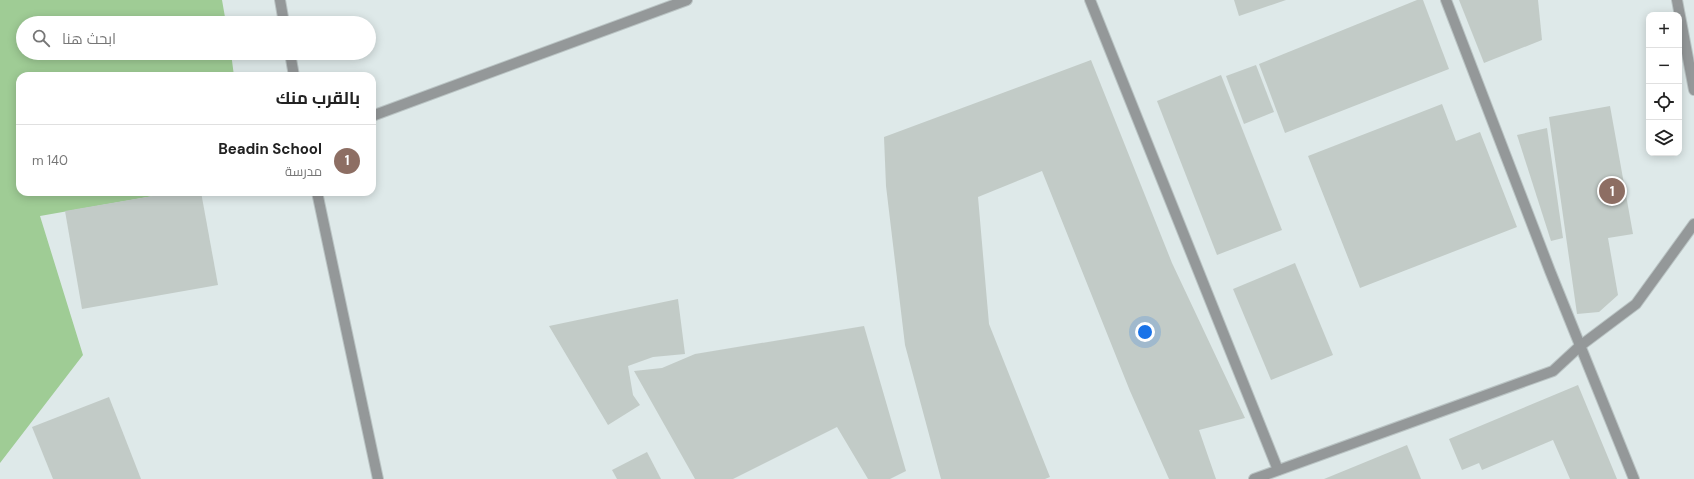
<!DOCTYPE html>
<html lang="ar">
<head>
<meta charset="utf-8">
<style>
  body { margin:0; font-family:"DM Sans",Cairo,sans-serif; background:#f2f2f2; color:#222; direction:rtl }
  .controls { position:absolute; right:12px; top:12px; display:grid; overflow:hidden; border-radius:8px; box-shadow:0 2px 10px #0003 }
  .controls button { width:36px; height:36px; display:grid; place-items:center; padding:0; border:0; border-bottom:1px solid #e0e0e0; background:#fff; color:#222; font:20px sans-serif }
  .you { position:absolute; left:1145px; top:332px; width:14px; height:14px; margin:-10px; border:3px solid #fff; border-radius:50%; background:#1a73e8; box-shadow:0 0 0 6px #1a73e833 }
  .badge { display:grid; place-items:center; width:26px; height:26px; border-radius:50%; background:#7c3aed; color:#fff; font-size:13px; font-weight:700 }
  .pin { position:absolute; translate:-50% -50%; border:2px solid #fff; box-shadow:0 1px 4px #0006 }
  .list { margin:0; padding:0; list-style:none }
  h2 { display:flex; justify-content:space-between; align-items:center; height:52px; margin:0; padding:0 16px; font-size:17px }
  h2 small { font-size:13px; font-weight:400; color:#767676 }
  .list li { display:grid; grid-template-columns:26px 1fr auto; gap:12px; align-items:center; box-sizing:border-box; height:72px; padding:0 16px; border-top:1px solid #e0e0e0 }
  .list b { display:block; font-size:15px; white-space:nowrap }
  .list p { margin:0; font-size:13px; white-space:nowrap; color:#767676 }
  .list em { font-size:13px; font-style:normal; color:#767676 }
  .icon { flex:none; width:22px; height:22px; fill:none; stroke:currentColor; stroke-width:2; stroke-linecap:round; stroke-linejoin:round }
  .map { position:relative; flex:none; width:1694px; height:479px; overflow:hidden; direction:ltr }
  .search { position:absolute; background:#fff; box-shadow:0 2px 10px #0003; left:16px; top:16px; width:360px; height:44px; display:flex; align-items:center; gap:10px; box-sizing:border-box; padding:0 14px; border-radius:22px; color:#767676; font-size:15px }
  .panel { position:absolute; background:#fff; box-shadow:0 2px 10px #0003; left:16px; top:72px; width:360px; height:124px; border-radius:12px; direction:rtl }
  .map>svg:first-child { display:block }
</style>
</head>
<body>
<div class="map">
<svg width="1694" height="479" viewBox="0 0 1694 479">
  <rect width="100%" height="100%" fill="#dee9e9"/>
  <polygon fill="#9fcc95" points="0,0 222,0 226,23 23,23 23,53 231,53 234,76 20,76 20,192 176,192 40,216 83,355 0,463"/>
  <g fill="#c2cbc7">
    <polygon points="1234,0 1286,0 1239,16"/>
    <polygon points="1417,0 1423,0 1449,69 1285,133 1259,64"/>
    <polygon points="1459,0 1538,0 1542,40 1484,63"/>
    <polygon points="1091,60 1172,263 1245,418 1199,430 1216,479 1169,479 1130,391 1042,171 978,197 989,324 1050,477 1045,479 941,479 905,345 886,186 884,137"/>
    <polygon points="1256,65 1274,112 1244,124 1226,76"/>
    <polygon points="1221,75 1282,230 1217,255 1157,101"/>
    <polygon points="1442,104 1456,141 1480,132 1517,227 1360,288 1308,156"/>
    <polygon points="1610,106 1633,234 1608,238 1618,295 1599,312 1577,314 1549,117"/>
    <polygon points="1547,128 1563,238 1551,241 1517,135"/>
    <polygon points="176,192 201,192 218,285 82,309 65,211"/>
    <polygon points="1295,263 1333,355 1271,380 1233,289"/>
    <polygon points="678,299 685,354 653,357 628,366 633,395 640,405 608,425 549,326"/>
    <polygon points="864,326 906,471 890,479 868,479 837,427 733,479 695,479 634,371 662,368 695,354"/>
    <polygon points="1578,385 1617,479 1570,479 1553,440 1482,470 1479,463 1462,470 1449,439"/>
    <polygon points="109,397 141,479 53,479 32,427"/>
    <polygon points="1407,445 1421,479 1324,479"/>
    <polygon points="647,452 661,479 617,479 612,470"/>
  </g>
  <g fill="none" stroke-linecap="round" stroke-linejoin="round">
    <defs>
      <g id="minor">
        <polyline points="280,0 284,23"/>
        <polyline points="1090,0 1278,470"/>
        <polyline points="1446,0 1550,271 1634,479"/>
        <polyline points="1677,0 1694,90"/>
        <polyline points="290,53 294,76"/>
        <polyline points="372,116 687,0"/>
        <polyline points="317,192 378,479"/>
        <polyline points="1254,479 1553,371 1580,346 1636,304 1694,224"/>
      </g>
    </defs>
    <use href="#minor" stroke="#bac4c4" stroke-width="12"/>
    <use href="#minor" stroke="#949899" stroke-width="10"/>
  </g>
</svg>
<div class="controls">
<button>+</button>
<button>−</button>
<button><svg class="icon" aria-label="locate" viewBox="0 0 24 24"><circle cx="12" cy="12" r="6"/><path d="M12 2v4M12 18v4M2 12h4M18 12h4"/></svg></button>
<button><svg class="icon" aria-label="layers" viewBox="0 0 24 24"><path d="M12 4l9 5-9 5-9-5zM3 14l9 5 9-5"/></svg></button>
</div>
<div class="you"></div>
<div class="pin badge" style="left:1612px;top:191px;background:#8d6e63">1</div>
<div class="search"><svg class="icon" aria-label="search" viewBox="0 0 24 24"><circle cx="10" cy="10" r="6"/><path d="M15 15l6 6"/></svg>ابحث هنا</div>
<section class="panel">
<h2>بالقرب منك<small></small></h2>
<ul class="list">
<li><span class="badge" style="background:#8d6e63">1</span><div><b>Beadin School</b><p>مدرسة</p></div><em>140 m</em></li>
</ul>
</section>
</div>
</body>
</html>
